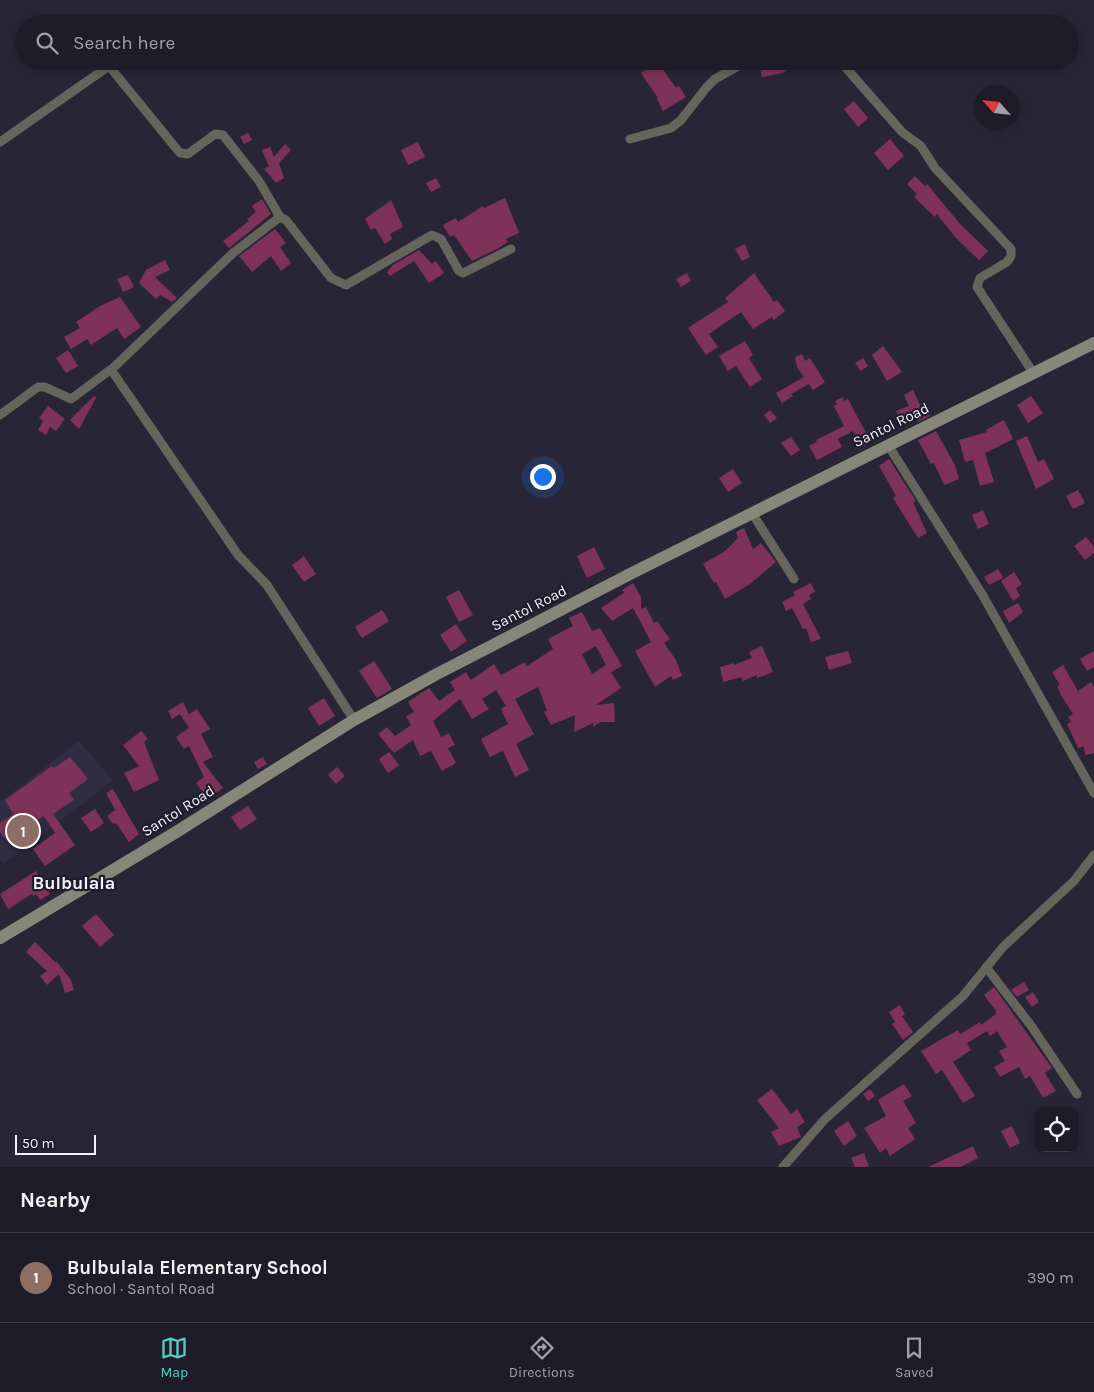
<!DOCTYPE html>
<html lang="en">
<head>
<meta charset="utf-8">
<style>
  body { margin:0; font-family:Karla,sans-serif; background:#262530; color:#f1f3f6 }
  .controls { position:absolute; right:15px; bottom:15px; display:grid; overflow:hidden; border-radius:10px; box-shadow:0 2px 8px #0003 }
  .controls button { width:45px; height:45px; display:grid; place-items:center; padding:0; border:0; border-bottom:1px solid #3c3a45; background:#1e1c28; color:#f1f3f6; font:25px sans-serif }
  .compass { position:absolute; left:974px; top:85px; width:45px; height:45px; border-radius:50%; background:#1e1c28; box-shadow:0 2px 8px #0003; rotate:297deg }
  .scale { position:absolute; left:15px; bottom:12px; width:81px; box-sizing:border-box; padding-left:5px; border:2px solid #f3f2fd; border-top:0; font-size:14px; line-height:18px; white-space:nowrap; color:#f3f2fd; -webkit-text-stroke:4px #1f1d2c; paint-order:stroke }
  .you { position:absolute; left:542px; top:476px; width:18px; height:18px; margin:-12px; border:4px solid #fff; border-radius:50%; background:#1a73e8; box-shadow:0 0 0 8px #1a73e833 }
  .badge { display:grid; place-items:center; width:32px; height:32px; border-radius:50%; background:#55cec6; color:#fff; font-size:16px; font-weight:700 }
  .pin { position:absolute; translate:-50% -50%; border:2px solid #fff; box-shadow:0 1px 5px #0006 }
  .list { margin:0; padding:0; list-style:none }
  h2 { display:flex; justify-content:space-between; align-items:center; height:65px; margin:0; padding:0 20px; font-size:21px }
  h2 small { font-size:16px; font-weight:400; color:#a1a1a8 }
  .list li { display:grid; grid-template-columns:32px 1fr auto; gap:15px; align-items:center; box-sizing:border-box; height:90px; padding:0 20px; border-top:1px solid #3c3a45 }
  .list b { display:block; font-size:19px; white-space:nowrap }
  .list p { margin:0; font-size:16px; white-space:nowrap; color:#a1a1a8 }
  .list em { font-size:16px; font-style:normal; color:#a1a1a8 }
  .icon { flex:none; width:28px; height:28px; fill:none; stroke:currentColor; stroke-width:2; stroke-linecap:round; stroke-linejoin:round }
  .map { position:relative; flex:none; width:1094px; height:1167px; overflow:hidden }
  .search { position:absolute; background:#1e1c28; box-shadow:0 2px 8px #0003; left:15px; right:15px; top:15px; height:55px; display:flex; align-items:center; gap:12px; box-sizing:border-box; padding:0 18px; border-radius:28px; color:#a1a1a8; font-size:19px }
  .sheet { height:155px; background:#1e1c28 }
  nav { display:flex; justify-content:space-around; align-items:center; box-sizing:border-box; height:70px; border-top:1px solid #3c3a45; background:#1e1c28; font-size:14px; color:#a1a1a8 }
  nav a { display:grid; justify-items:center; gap:2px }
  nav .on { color:#55cec6 }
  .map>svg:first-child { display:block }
</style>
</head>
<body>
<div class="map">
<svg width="1094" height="1167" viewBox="0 0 1094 1167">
  <rect width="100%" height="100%" fill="#282636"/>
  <polygon fill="#302d43" points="79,741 113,781 3,864 0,861 0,802"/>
  <g fill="#7f3259" fill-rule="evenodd">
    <polygon points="657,61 676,88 679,86 686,97 663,111 657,99 658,98 641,73"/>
    <polygon points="770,61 802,61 782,73 762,77 759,64"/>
    <polygon points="854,101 868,118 858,127 844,109"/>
    <polygon points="248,133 252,140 244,144 240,137"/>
    <polygon points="890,139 904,156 888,170 874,153"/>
    <polygon points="418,142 425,157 408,165 401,150"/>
    <polygon points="285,144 291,150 279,163 284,178 276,183 264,169 269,166 262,150 270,147 274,157"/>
    <polygon points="915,176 925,186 927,184 960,224 988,251 979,260 955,237 937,214 935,217 914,197 917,194 907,184"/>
    <polygon points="436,178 441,187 431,192 426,183"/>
    <polygon points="505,198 519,233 506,239 508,242 497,249 472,261 454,235 450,237 443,225 456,218 458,222 483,206 484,208"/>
    <polygon points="262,199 271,214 229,248 223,241 249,221 247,219 256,212 252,206"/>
    <polygon points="391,200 403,227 390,234 392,239 385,244 375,228 371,230 365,219"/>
    <polygon points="275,229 286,243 280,247 291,263 281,271 271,256 252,272 239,256"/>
    <polygon points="745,244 750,257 742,261 735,249"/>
    <polygon points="419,250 432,264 436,261 444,273 429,283 414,261 390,276 387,272 393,265"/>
    <polygon points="165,260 170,270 155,277 177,298 172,302 160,295 156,299 139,283 146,270"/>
    <polygon points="687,273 691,281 681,287 676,279"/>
    <polygon points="754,273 774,302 777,300 785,311 774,320 772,317 753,329 741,312 709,334 718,347 706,355 688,328 728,302 725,298"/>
    <polygon points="128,275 134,287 123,292 117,279"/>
    <polygon points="120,297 141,327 124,339 117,328 91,345 87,339 71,349 64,337 80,328 76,322 100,306"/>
    <polygon points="745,341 753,355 749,358 762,379 750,387 736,366 728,371 719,356"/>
    <polygon points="883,346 902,372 887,381 872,355"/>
    <polygon points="68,350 78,366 66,373 56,358"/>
    <polygon points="802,354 805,361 810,358 825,382 813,390 809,384 791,394 793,396 782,403 776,393 804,377 797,367 795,357"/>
    <polygon points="863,358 868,366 861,371 855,363"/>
    <polygon points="913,390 922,409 926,408 930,416 918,422 914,415 900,420 896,411 909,406 904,395"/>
    <polygon points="94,396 96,398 79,429 70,420"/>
    <polygon points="1031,396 1043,413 1028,423 1017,405"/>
    <polygon points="843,397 844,401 848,399 866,433 868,431 873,441 862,447 853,431 838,439 842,447 817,460 809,446 817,442 816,440 844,426 834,406 837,404 835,401"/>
    <polygon points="48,406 65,419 56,431 50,427 46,435 38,430 43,421 39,418"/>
    <polygon points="770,410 777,418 770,423 764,415"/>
    <polygon points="1004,420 1013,439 985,453 994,482 980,486 973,460 965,462 959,440 987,432 986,430"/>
    <polygon points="936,431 955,465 959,479 944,485 934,463 931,464 918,440"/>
    <polygon points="1027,436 1038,462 1044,459 1054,479 1036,489 1016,441"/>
    <polygon points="791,437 800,450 791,456 781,443"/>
    <polygon points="889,459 916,501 913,502 927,533 918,538 893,498 896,496 879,466"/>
    <polygon points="733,469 742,483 728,492 719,478"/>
    <polygon points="1078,490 1085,503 1073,509 1066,496"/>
    <polygon points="983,510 989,524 978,529 972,515"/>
    <polygon points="744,528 753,549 761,543 776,562 750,584 725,599 716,582 714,583 703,564 725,551 738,538 736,532"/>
    <polygon points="1086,537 1094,547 1094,553 1085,560 1074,546"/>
    <polygon points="594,547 605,569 587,578 577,556"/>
    <polygon points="304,556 316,574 304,582 292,565"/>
    <polygon points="998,569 1003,578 989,585 984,577"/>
    <polygon points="1014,572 1022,584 1016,588 1020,596 1013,601 1001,581"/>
    <polygon points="633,583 641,597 641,609 646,607 654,623 657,621 670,639 664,643 676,660 682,676 673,680 671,676 655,687 635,651 651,642 633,608 612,621 601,608 624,593 622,590"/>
    <polygon points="811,583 815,592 809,595 811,599 803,604 821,639 811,642 806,628 803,629 792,608 786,611 782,602 795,595 793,592"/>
    <polygon points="459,590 473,615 459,622 446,597"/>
    <polygon points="1018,603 1023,612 1009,623 1003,611"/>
    <polygon points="382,610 389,621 362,638 355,627"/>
    <path d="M 582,612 L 592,631 L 600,628 L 622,666 L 611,672 L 621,688 L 596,705 L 614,703 L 615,722 L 600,722 L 593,727 L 593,723 L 574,732 L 575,715 L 551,725 L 544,712 L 547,710 L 538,687 L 515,699 L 534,734 L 516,744 L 529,770 L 515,777 L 503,751 L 490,757 L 481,739 L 508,724 L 501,709 L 506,706 L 496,690 L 482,699 L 489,709 L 472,719 L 460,699 L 433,721 L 441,737 L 449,733 L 455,745 L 448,748 L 456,763 L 442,771 L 431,751 L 420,756 L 413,740 L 394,753 L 378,734 L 387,727 L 395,736 L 411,725 L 406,716 L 414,712 L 408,702 L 429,688 L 439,701 L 455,690 L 450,682 L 466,672 L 471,680 L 494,664 L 501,675 L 525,662 L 527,666 L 553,649 L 548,639 L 573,626 L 569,618 ZM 596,646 L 606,665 L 592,674 L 582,654 Z"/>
    <polygon points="456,624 467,641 451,652 440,635"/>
    <polygon points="762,646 773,672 757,678 757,675 743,681 741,677 723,682 720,667 734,663 734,665 752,658 749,652"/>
    <polygon points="848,651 852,663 829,670 825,657"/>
    <polygon points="1094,651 1094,667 1087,671 1080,659"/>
    <polygon points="374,661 392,689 377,698 359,671"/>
    <polygon points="1063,665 1078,691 1091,682 1094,687 1094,753 1085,755 1084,746 1078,748 1067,724 1071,722 1068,717 1073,714 1061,695 1057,686 1060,685 1052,672"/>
    <polygon points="324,698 335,716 319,726 308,708"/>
    <polygon points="183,702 189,714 197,709 210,729 201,734 213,757 203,762 223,788 208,799 196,783 204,777 189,746 184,749 176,737 189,728 180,714 172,719 168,711"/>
    <polygon points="141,731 148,739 144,742 159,780 134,792 124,773 139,766 123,745"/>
    <polygon points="389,752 399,765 388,773 379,759"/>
    <polygon points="70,757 88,779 69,793 74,800 53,814 75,845 45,866 33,849 55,833 44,816 6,840 0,832 0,823 13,814 5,800 52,766 54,768"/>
    <polygon points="263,757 267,764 258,769 254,762"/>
    <polygon points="337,767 345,776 336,784 328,775"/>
    <polygon points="113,789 139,834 129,842 116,823 113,824 107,816 115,810 106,793"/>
    <polygon points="248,806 257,819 240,830 231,817"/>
    <polygon points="95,809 104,823 91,832 81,818"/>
    <polygon points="36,871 50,894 40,900 36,894 34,896 32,894 8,909 0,894"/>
    <polygon points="96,914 114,935 100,947 82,926"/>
    <polygon points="35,942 56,963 56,961 71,980 74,990 65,993 59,974 47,985 40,976 47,971 26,952"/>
    <polygon points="1024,982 1029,990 1017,997 1011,990"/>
    <polygon points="994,987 1052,1068 1045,1073 1056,1091 1043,1098 1030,1076 1025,1079 1019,1067 1000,1077 994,1067 1005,1061 999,1051 1007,1047 997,1031 990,1036 987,1031 967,1043 971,1050 953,1062 975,1096 963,1103 942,1070 936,1074 921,1051 958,1030 960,1034 980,1022 981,1025 996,1014 996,1011 984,995"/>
    <polygon points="1033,992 1039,1002 1032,1007 1025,997"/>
    <polygon points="900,1005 905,1014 902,1016 913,1032 903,1040 892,1024 895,1022 889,1012"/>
    <polygon points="904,1084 912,1096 903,1101 916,1123 908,1128 915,1139 890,1156 886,1148 880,1153 864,1128 886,1116 878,1100"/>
    <polygon points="772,1089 791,1114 797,1109 805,1122 797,1127 801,1137 779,1146 771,1132 779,1128 757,1100"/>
    <polygon points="870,1089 875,1096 868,1101 863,1094"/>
    <polygon points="848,1121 857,1136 844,1146 834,1131"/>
    <polygon points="1012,1126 1020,1143 1010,1148 1001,1131"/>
    <polygon points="973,1146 978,1158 960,1167 928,1167"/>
    <polygon points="864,1153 869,1167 855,1167 851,1158"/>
  </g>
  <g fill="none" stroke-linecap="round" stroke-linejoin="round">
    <g stroke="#65655c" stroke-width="9">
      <polyline points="840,61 902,132 921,146 935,168 1011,249 1011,256 1007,262 980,278 977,287 1034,374"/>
      <polyline points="630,139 671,128 681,120 706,88 715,79 747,61"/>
      <polyline points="0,142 109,66 180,153 188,154 215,134 223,135 259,181 280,217"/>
      <polyline points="111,370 233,253 280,217 286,220 331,278 346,285 432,235 441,239 459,271 463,273 511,249"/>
      <polyline points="0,415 38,387 45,387 71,399 110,370 112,371 238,555 267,585 354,720"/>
      <polyline points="888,445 982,594 1094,793"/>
      <polyline points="752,513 794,579"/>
      <polyline points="986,967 1032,1027 1077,1094"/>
      <polyline points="783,1167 825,1119 963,996 1003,947 1074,881 1094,855"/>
    </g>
    <polyline stroke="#878779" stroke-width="12" points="0,938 173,834 354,720 435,675 632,573 1094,343"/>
  </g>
  <g text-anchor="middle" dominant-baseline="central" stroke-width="4.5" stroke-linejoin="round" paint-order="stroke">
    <g font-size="15" fill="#f3f2fd" stroke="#1f1d2c">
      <text transform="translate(891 425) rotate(-26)">Santol Road</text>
      <text transform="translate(529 608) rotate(-27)">Santol Road</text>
      <text transform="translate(178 811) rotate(-32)">Santol Road</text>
    </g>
    <g font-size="18" font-weight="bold" fill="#f3f2fd" stroke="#1f1d2c">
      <text x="74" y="883">Bulbulala</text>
    </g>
  </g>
</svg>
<div class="controls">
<button><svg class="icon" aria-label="locate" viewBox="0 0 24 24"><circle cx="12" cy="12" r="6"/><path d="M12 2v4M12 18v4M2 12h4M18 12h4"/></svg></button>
</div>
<svg class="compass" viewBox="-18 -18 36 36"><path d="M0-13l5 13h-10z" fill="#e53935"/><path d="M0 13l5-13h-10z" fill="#a1a1a8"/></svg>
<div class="scale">50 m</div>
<div class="you"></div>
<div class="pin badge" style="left:23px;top:831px;background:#8d6e63">1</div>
<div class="search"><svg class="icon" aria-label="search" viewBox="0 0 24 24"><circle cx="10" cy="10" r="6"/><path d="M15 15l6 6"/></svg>Search here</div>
</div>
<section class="sheet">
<h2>Nearby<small></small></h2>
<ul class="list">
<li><span class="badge" style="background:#8d6e63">1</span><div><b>Bulbulala Elementary School</b><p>School · Santol Road</p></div><em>390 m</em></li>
</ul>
</section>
<nav>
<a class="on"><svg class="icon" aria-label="map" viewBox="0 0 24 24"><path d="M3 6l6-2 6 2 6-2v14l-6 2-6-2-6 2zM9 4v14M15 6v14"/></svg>Map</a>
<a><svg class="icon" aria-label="directions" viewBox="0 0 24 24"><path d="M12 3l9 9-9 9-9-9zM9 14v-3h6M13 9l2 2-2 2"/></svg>Directions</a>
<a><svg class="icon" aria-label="saved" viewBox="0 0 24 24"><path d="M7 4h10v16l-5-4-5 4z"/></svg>Saved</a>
</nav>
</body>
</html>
